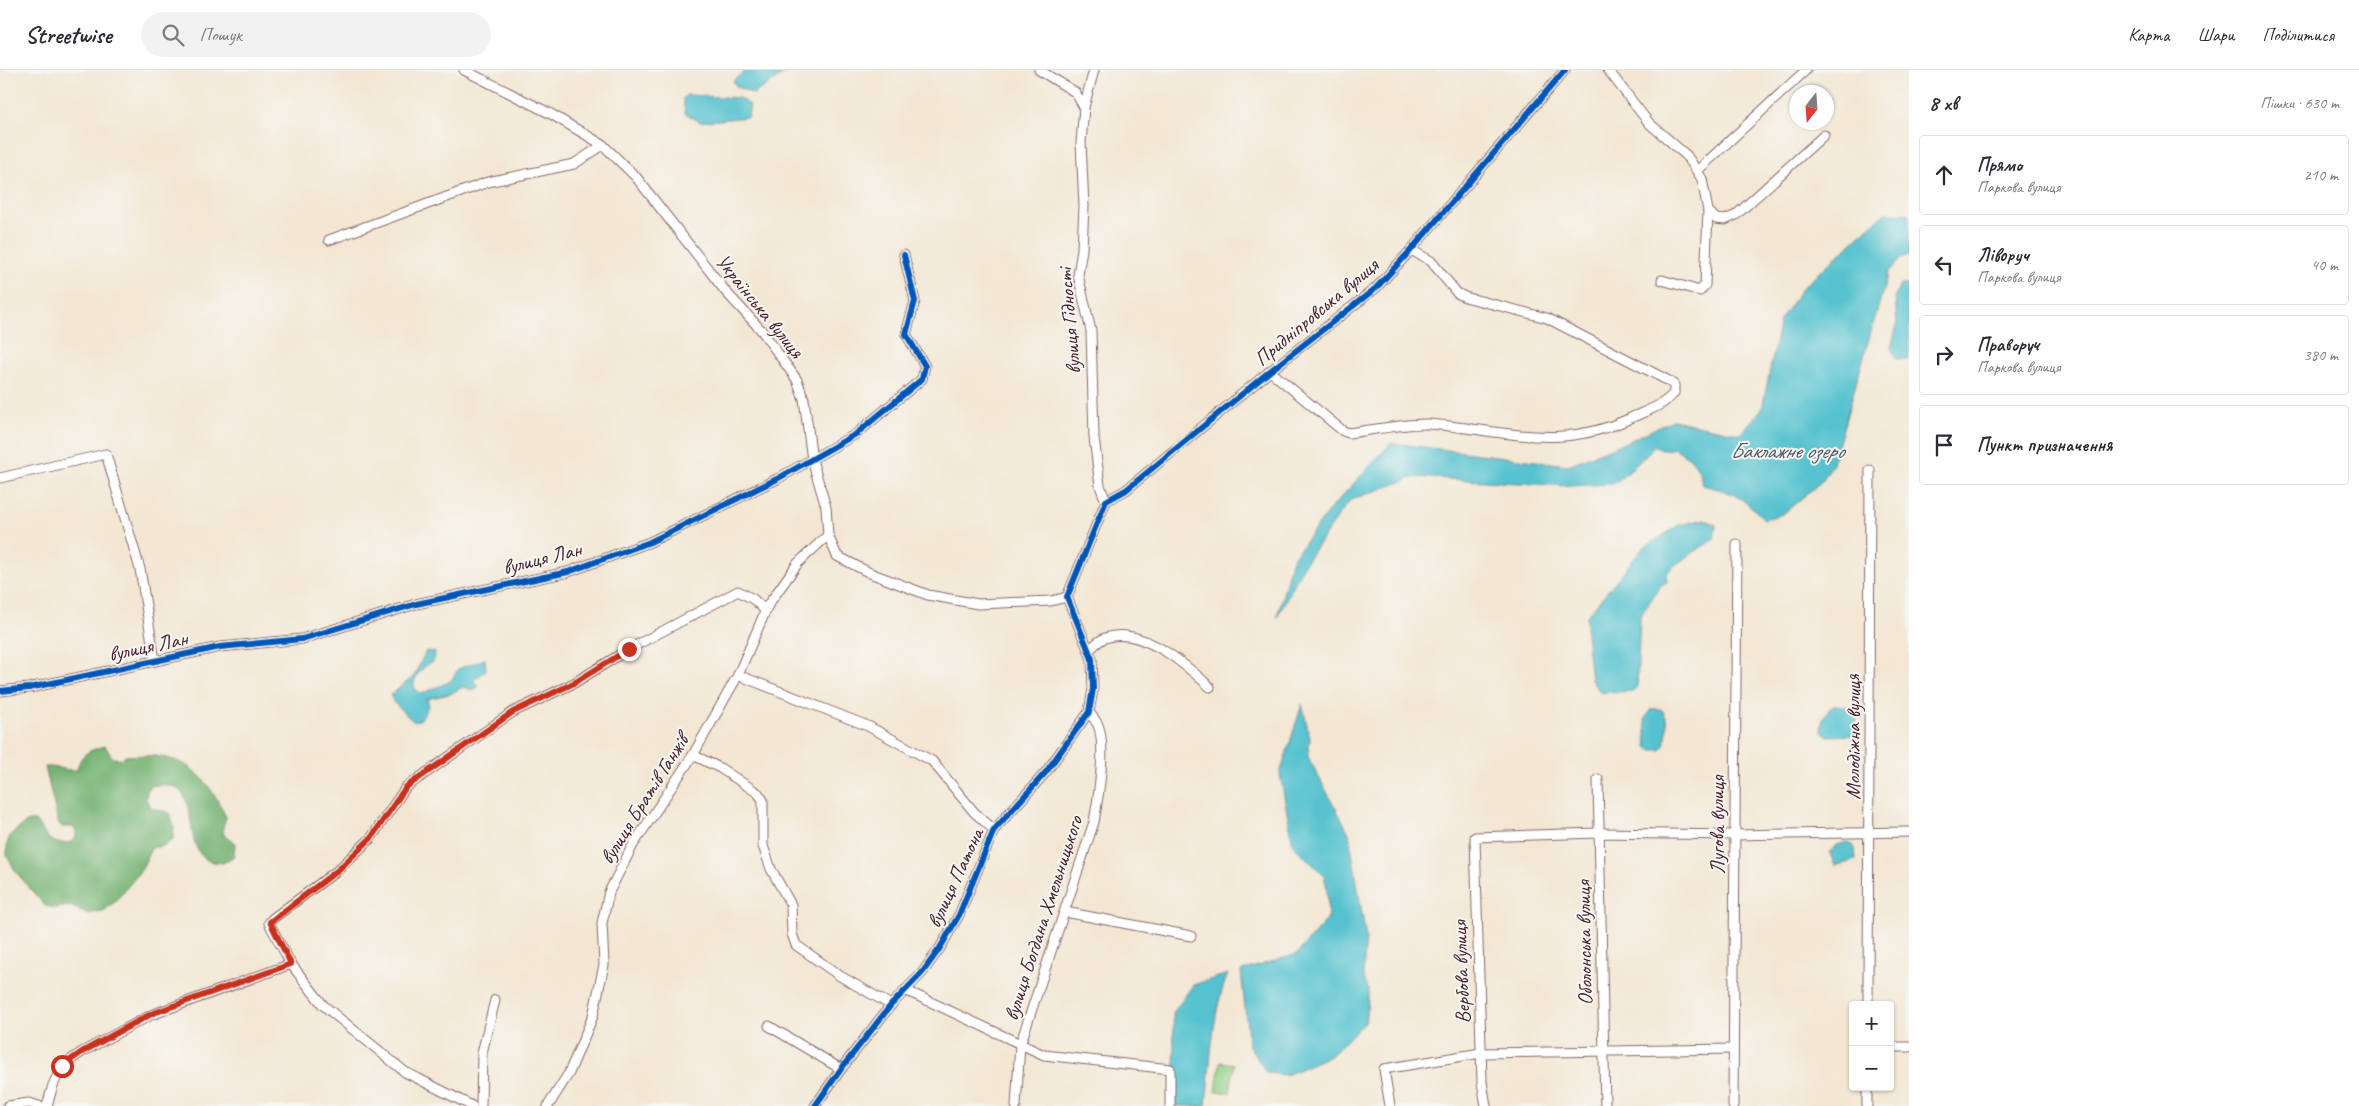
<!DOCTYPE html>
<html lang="uk">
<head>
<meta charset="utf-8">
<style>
  body { margin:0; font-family:Caveat,sans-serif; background:#f2f2f3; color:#2b2b33 }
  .controls { position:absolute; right:15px; bottom:15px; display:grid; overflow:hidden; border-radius:5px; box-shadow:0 1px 4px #0004 }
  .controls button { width:45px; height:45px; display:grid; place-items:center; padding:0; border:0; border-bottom:1px solid #e1e1e2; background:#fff; color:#2b2b33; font:25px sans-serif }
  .compass { position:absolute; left:1789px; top:15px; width:45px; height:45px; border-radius:50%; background:#fff; box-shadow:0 1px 4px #0004; rotate:197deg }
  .stop { position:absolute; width:15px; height:15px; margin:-11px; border:4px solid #c8321e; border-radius:50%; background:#fff }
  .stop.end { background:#c8321e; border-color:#fff; box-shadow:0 1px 5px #0008 }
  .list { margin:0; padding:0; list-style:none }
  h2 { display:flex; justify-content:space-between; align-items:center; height:65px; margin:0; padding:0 20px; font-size:21px }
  h2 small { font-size:16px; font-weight:400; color:#7c7c81 }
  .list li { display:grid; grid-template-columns:32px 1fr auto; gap:15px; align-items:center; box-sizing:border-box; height:80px; margin:0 10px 10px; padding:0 10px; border:1px solid #e1e1e2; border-radius:5px }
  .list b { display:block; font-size:19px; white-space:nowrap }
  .list p { margin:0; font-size:16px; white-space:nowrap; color:#7c7c81 }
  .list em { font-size:16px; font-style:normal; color:#7c7c81 }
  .icon { flex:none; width:28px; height:28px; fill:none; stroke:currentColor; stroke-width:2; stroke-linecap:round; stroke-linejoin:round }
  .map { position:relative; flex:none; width:1909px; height:1036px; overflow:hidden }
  header { display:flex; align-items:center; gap:30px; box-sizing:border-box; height:70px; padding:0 25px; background:#fff; border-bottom:1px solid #e1e1e2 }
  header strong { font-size:24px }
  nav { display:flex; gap:28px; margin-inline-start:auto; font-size:18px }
  .search { width:350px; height:45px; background:#f2f2f3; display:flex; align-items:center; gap:12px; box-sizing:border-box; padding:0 18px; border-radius:28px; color:#7c7c81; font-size:19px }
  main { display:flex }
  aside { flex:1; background:#fff }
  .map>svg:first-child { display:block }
</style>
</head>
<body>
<header>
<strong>Streetwise</strong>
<div class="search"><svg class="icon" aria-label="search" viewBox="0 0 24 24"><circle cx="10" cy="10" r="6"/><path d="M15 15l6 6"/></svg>Пошук</div>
<nav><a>Карта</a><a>Шари</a><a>Поділитися</a></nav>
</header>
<main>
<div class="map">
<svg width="1909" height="1036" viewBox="0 0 1909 1036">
  <rect width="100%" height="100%" fill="#f6f6f2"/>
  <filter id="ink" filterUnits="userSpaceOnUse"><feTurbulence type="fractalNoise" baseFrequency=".02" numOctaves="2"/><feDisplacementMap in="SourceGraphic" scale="10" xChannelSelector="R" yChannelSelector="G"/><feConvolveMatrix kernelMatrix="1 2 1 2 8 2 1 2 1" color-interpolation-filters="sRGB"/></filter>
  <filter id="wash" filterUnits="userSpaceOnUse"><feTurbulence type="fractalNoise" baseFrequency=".0096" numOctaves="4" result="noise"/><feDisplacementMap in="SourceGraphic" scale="20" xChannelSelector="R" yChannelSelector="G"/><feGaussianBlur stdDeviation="1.12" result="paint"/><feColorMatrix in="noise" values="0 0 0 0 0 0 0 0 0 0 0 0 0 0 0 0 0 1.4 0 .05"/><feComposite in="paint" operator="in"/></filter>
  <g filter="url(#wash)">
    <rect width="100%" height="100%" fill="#f3e7d3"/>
    <polygon fill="#90cf85" stroke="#6d7758" points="1220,992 1234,994 1230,1023 1216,1021"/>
    <path fill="#74b272" stroke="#5f684e" d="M 105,676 L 113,688 L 122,689 L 124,686 C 180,682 202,696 226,747 L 223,757 L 224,765 L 235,773 L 234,786 L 223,793 C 215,792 206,792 201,785 C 182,762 203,706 151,716 L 147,721 L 146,730 L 152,738 L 170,743 L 174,757 L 173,769 L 166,775 L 151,778 L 142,799 L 116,831 L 104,841 L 88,844 L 70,836 L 55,838 L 45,836 L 16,802 L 7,786 L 7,774 L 10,765 L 28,751 L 35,751 C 47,764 48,777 71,772 L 76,767 L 76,761 L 73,757 L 62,757 L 58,752 L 45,697 C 56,696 66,701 77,700 C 80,683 90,680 105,676 Z"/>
    <g fill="#56c2cf" stroke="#50707d">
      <polygon points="746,0 790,0 753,24 737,17 733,11"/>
      <polygon points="687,25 739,28 750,35 748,47 700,52 685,43 683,28"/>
      <path d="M 1885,143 L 1909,144 L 1909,185 L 1901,188 L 1888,203 L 1833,393 L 1822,411 L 1783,444 L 1764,449 C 1741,426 1733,422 1702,415 L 1700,402 L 1691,389 L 1675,378 L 1665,380 L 1655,376 L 1629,402 L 1613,414 L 1570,416 L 1415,407 L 1350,430 L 1305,493 L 1277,547 L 1292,489 L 1332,437 L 1391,373 L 1568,395 L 1624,373 L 1673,350 L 1740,364 L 1762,339 L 1780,250 L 1803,217 Z"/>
      <polygon points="1900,215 1909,215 1909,289 1897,289 1891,278 1897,255 1895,227"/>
      <polygon points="1705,449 1716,455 1714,469 1675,495 1666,504 1667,512 1661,515 1640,546 1637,617 1633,621 1601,623 1591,610 1586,563 1587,546 1642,479 1679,455"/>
      <path d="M 426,581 L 435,582 L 433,591 C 424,597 413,605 414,617 L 421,624 L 451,611 L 458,599 L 485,589 L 486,600 L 473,611 L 479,616 L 473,620 L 463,617 L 450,624 L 427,629 L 429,635 L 421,649 L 414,652 L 393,632 L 391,625 L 414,606 Z"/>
      <polygon points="1302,634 1310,668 1308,687 1349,763 1366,868 1363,905 1369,922 1365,952 1332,985 1286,1005 1267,1003 1249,976 1241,901 1297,884 1328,848 1327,818 1324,806 1293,775 1280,704"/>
      <path d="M 1836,635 L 1854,638 L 1857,650 L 1853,665 L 1828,666 L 1821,661 C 1822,648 1824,641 1836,635 Z"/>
      <path d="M 1652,639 L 1661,639 C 1670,646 1668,672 1661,680 L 1650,680 L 1647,677 L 1645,649 Z"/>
      <polygon points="1848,772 1855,778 1856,790 1835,796 1830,783 1837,775"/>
      <path d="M 1228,904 C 1211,945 1211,992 1206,1036 L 1176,1036 L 1173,943 L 1193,915 Z"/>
    </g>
  </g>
  <g filter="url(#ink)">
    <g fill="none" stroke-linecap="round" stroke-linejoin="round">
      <defs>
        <g id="minor">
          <polyline points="464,0 551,44 603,75 636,107 726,222 762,261 797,310 804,329 812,390 826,437 828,465 837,486 870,503 928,525 978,534 1051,531 1067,527"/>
          <polyline points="1039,0 1075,22 1084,37"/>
          <polyline points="1094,0 1084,37 1081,73 1084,136 1082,179 1078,205 1091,261 1094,367 1100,416 1106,431"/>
          <polyline points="1608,0 1649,53 1687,86 1702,109 1708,141 1716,149 1725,150 1736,145 1824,65"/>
          <polyline points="1697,101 1806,0"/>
          <polyline points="329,170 488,112 574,94 603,75"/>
          <polyline points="1662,210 1700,221 1705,215 1708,141"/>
          <path d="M 1270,301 L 1343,361 L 1349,363 C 1372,360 1406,353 1429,354 C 1506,360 1560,383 1635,346 C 1649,340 1664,335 1674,323 L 1674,315 L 1667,310 L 1547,248 L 1465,227 L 1457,223 L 1431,191 L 1411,180"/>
          <polyline points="0,408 106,384 140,499 155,591"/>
          <path d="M 1089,580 C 1094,576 1099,570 1105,568 C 1141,555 1186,595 1210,617"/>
          <polyline points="738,605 868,656 932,691 974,742 994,760"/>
          <polyline points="0,621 29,618 220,577 302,569 416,534 568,502 650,472 777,409 856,364 922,309 925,296 906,264 915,231 904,185"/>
          <polyline points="693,685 720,698 758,723 763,730 763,776 771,799 791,835 792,864 796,875 840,906 891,935"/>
          <polyline points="1598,709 1605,1036"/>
          <polyline points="1065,842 1191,866"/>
          <polyline points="291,894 323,935 405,1002 472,1036"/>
          <polyline points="905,920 1044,985 1170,999 1170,1036"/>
          <polyline points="1868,935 1870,400"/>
          <polyline points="769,956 841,999"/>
          <polyline points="1890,977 1909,977"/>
          <polyline points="8,1036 29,1033 39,1036"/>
          <polyline points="47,1036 53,1015 62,996 82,982 151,945 291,894 269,853 272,849 338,800 371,768 406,717 513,642 574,613 629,579 738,521 753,529 766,541"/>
          <polyline points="481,1036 482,983 495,930"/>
          <polyline points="548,1036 569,1003 593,946 604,895 602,853 609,822 633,775 693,685 738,605 768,535 798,493 828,465"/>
          <polyline points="815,1036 841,999 891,935 922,903 940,878 959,845 994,760 1046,702 1089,642 1093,619 1092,589 1067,527 1106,431 1126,420 1270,301 1376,218 1411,180 1565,0"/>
          <path d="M 1016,1036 L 1020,975 L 1094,752 C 1098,729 1107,677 1098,655 C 1096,651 1092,646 1089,642"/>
          <polyline points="1390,1036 1384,999 1481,983 1733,979"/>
          <polyline points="1486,1036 1482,1012 1475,767 1599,763 1734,765 1909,762"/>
          <polyline points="1733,1036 1737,474"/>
          <polyline points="1867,1036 1867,1017"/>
        </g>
      </defs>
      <use href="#minor" stroke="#856566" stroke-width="11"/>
      <use href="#minor" stroke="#fff" stroke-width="9"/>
      <defs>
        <g id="cycleway">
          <polyline points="0,621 29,618 220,577 302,569 416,534 568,502 650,472 777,409 856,364 922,309 925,296 906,264 915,231 904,185"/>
          <polyline points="815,1036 841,999 891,935 922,903 940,878 959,845 994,760 1046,702 1089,642 1093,619 1092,589 1067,527 1106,431 1126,420 1270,301 1376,218 1411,180 1565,0"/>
        </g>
      </defs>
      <use href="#cycleway" stroke="#f6f6f2" stroke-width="9"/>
      <use href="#cycleway" stroke="#0057b8" stroke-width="6"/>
    </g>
  </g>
  <g fill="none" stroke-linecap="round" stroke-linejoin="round" filter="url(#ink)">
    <polyline stroke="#c8321e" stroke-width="6" points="62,996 82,982 151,944 291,894 270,852 338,800 371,768 406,717 513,642 574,613 629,579"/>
  </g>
  <g text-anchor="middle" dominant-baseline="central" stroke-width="4" stroke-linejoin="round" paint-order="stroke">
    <g font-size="21" fill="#4a1f2b" stroke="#f6f6f2">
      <text transform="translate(760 236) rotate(51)">Українська вулиця</text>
      <text transform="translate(1316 242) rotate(-40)">Придніпровська вулиця</text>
      <text transform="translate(1069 251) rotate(-95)">вулиця Гідності</text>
      <text transform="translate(542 488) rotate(-14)">вулиця Лан</text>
      <text transform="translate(148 576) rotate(-12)">вулиця Лан</text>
      <text transform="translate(1853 667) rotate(-90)">Молодіжна вулиця</text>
      <text transform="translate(644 729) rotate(-58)">вулиця Братів Ганжів</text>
      <text transform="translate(1717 755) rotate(-90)">Лугова вулиця</text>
      <text transform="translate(955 808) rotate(-65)">вулиця Патона</text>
      <text transform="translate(1043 848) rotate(-72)">вулиця Богдана Хмельницького</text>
      <text transform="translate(1584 873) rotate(-91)">Оболонська вулиця</text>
      <text transform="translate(1461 902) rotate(-92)">Вербова вулиця</text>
    </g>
    <g font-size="22" font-style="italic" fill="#4e5864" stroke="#f6f6f2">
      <text x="1787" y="381">Баклажне озеро</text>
    </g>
  </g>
</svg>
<div class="controls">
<button>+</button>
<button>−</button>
</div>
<svg class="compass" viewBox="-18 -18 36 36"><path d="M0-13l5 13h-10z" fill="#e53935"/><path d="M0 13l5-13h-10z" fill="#7c7c81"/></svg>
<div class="stop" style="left:62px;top:996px"></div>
<div class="stop end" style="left:629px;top:579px"></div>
</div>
<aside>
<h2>8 хв<small>Пішки · 630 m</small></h2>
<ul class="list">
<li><svg class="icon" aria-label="ahead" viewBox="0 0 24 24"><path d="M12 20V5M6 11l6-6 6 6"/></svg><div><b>Прямо</b><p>Паркова вулиця</p></div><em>210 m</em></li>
<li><svg class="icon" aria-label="left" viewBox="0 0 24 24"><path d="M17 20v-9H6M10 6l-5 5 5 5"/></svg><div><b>Ліворуч</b><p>Паркова вулиця</p></div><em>40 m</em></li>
<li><svg class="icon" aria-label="right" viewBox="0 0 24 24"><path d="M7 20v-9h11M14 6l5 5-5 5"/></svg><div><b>Праворуч</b><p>Паркова вулиця</p></div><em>380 m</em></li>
<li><svg class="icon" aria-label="arrive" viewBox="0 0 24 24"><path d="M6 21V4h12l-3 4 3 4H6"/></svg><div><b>Пункт призначення</b></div></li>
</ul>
</aside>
</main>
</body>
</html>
